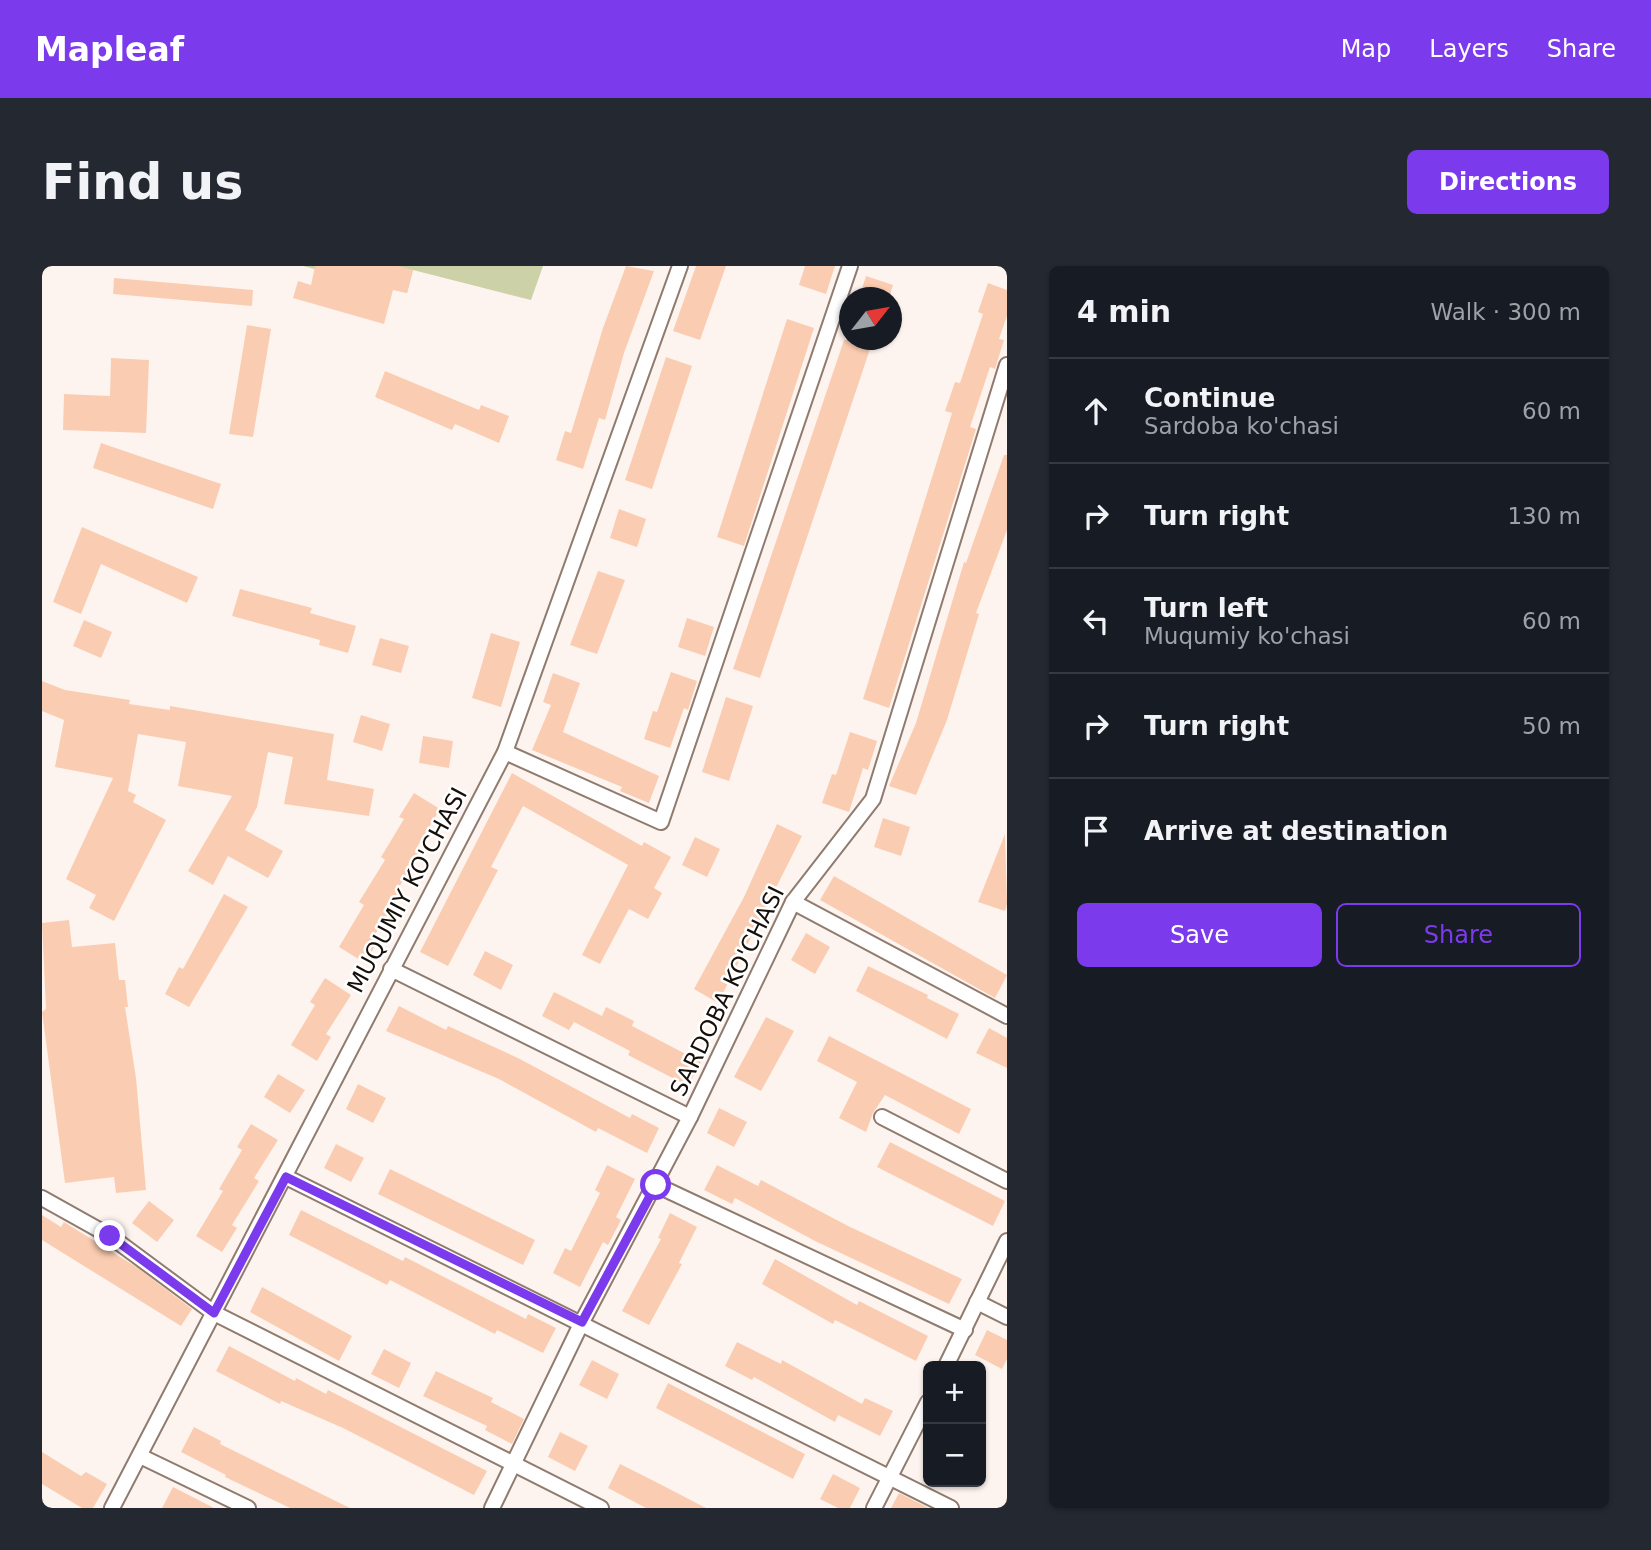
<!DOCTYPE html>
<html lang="en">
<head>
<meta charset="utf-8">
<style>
  body { margin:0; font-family:"DejaVu Sans",sans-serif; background:#242831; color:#f1f3f6 }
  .controls { position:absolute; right:21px; bottom:21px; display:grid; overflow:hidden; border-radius:10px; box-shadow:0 2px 5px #0004 }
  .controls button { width:63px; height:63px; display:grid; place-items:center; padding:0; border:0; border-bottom:2px solid #363941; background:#171b24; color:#f1f3f6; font:35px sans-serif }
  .compass { position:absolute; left:797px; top:21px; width:63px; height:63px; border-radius:50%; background:#171b24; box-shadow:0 2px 5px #0004; rotate:59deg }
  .stop { position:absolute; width:21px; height:21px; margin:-16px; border:5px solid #7c3aed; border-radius:50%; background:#fff }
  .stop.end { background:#7c3aed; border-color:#fff; box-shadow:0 2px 7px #0008 }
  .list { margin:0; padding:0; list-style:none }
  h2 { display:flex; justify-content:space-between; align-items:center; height:91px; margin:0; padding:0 28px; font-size:30px }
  h2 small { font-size:23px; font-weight:400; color:#9ea1a6 }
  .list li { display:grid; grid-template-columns:46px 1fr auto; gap:21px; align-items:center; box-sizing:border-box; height:105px; padding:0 28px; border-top:2px solid #363941 }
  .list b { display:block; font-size:26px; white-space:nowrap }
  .list p { margin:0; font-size:23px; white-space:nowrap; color:#9ea1a6 }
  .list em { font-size:23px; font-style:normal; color:#9ea1a6 }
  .actions { display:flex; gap:14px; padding:21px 28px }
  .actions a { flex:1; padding:16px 0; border:2px solid #7c3aed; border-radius:10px; text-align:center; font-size:24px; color:#7c3aed }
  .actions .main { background:#7c3aed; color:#fff }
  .icon { flex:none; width:38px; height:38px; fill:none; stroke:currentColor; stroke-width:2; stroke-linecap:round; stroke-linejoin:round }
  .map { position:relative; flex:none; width:965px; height:1242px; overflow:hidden; border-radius:10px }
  header { display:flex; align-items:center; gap:42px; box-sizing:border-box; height:98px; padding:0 35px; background:#7c3aed; color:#fff }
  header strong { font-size:33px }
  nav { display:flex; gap:38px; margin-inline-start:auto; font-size:24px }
  .intro { display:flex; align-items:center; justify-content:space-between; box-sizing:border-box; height:168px; padding:0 42px }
  h1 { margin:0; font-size:49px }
  .button { padding:18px 32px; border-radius:10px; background:#7c3aed; color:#fff; font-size:24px; font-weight:700 }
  main { display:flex; gap:42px; padding:0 42px }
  aside { flex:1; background:#171b24; border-radius:10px; box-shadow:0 2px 5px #0004 }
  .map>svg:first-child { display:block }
</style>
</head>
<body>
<header>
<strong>Mapleaf</strong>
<nav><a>Map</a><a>Layers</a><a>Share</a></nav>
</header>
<div class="intro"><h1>Find us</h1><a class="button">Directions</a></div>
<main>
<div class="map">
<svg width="965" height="1242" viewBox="0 0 965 1242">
  <rect width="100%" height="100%" fill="#fef4ef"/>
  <polygon fill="#cdd1a7" points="261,0 501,0 489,34 371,4 365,27"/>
  <g fill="#facdb2">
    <polygon points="273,0 357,0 371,4 365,27 351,24 342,58 251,32 256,15 269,19"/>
    <polygon points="584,0 612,5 582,87 563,154 557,152 541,203 514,194 523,165 529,167 561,62"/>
    <polygon points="654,0 684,0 658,74 631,65"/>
    <polygon points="763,0 793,0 784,28 757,19"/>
    <polygon points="824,10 851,19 847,32 817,32"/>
    <polygon points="72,12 211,24 210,40 71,28"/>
    <polygon points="946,17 965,24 965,50 957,73 962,74 953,103 948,101 928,161 934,163 847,442 821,433 910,147 903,145 913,116 918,117 941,48 936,46"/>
    <polygon points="745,53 772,62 702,280 675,271"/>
    <polygon points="205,59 229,63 211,171 187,168"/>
    <polygon points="802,74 831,74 718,412 691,403"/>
    <polygon points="624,91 650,100 610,223 583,214"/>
    <polygon points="69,92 107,94 104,167 21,164 22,128 68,130"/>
    <polygon points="343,105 437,144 439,139 467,150 457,177 413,158 410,164 333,131"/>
    <polygon points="59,177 179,218 171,243 51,202"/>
    <polygon points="962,189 965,189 965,264 934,347 937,348 905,454 874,529 847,520 874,457 922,296 924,297"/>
    <polygon points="577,243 604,253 595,281 568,272"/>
    <polygon points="40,261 156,311 145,337 59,298 39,348 11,336"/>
    <polygon points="556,305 583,314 555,388 528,379"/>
    <polygon points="198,323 270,342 268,347 314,360 306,387 277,379 278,374 190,350"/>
    <polygon points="645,352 672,361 663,390 636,381"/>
    <polygon points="42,354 70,366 59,392 31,380"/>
    <polygon points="449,367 478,376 459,441 430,432"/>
    <polygon points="338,372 367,380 359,407 330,399"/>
    <polygon points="629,406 655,415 646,444 642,442 628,482 602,473 611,445 615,446"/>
    <polygon points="511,407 538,417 521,466 617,510 607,537 578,525 580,521 490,484 509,439 501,436"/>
    <polygon points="0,415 23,424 88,434 87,438 128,444 128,440 292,468 285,514 332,523 327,550 242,538 251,491 226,486 215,541 203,564 241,585 226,612 186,590 171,619 146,605 190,530 136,520 144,476 96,468 86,525 94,529 91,536 124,554 72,655 47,642 54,629 24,613 71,512 13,501 22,454 0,445"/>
    <polygon points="684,431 711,440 687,515 660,506"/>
    <polygon points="319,449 348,458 340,485 311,476"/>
    <polygon points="808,466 835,475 826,504 821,502 807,546 780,537 790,508 794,509"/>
    <polygon points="381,470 411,475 407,502 377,497"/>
    <polygon points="470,507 600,580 602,576 629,591 612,622 620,627 606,653 587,643 558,698 540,689 586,599 481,540 449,601 456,604 406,700 378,686"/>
    <polygon points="372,527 398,543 375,581 380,583 354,626 358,629 332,670 337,673 323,697 297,681 322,639 317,636 343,594 339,591 362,553 357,551"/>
    <polygon points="841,552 868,561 859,590 832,581"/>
    <polygon points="735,558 760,570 676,737 652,723 702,631"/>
    <polygon points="963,568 965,638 963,645 936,636"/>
    <polygon points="653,571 678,583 665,611 640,599"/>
    <polygon points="792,610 965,709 953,732 778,634"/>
    <polygon points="182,628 206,641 147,741 123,728 137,701 141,703"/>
    <polygon points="27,654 30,681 73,677 77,714 83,714 86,741 83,741 94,812 104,924 74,927 72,911 23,917 0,746 4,743 0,657"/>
    <polygon points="764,667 788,681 773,708 749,694"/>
    <polygon points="443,685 471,699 459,724 431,709"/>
    <polygon points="826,700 886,729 885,732 917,748 905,773 814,725"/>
    <polygon points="283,712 309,729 284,768 289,771 275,795 249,779 273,739 268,736"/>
    <polygon points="512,726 560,750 564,741 592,755 590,760 659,796 646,820 586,789 588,785 532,756 527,764 500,750"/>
    <polygon points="357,740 404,764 406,760 476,792 588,852 590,848 617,862 605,887 556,862 554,866 457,813 344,765"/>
    <polygon points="724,751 752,765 719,825 692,811"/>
    <polygon points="947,762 965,772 965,802 934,787"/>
    <polygon points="787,770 929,843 917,868 843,829 831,847 824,866 797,852 815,816 775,795"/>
    <polygon points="236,808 263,824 248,847 222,831"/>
    <polygon points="316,818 344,832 331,857 304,843"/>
    <polygon points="677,842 705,856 692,881 665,867"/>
    <polygon points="209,858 236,874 212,912 217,915 190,959 195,962 180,986 154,970 181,925 177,923 200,884 195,881"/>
    <polygon points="848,876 963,935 951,960 835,901"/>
    <polygon points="294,878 322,892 309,916 282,902"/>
    <polygon points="565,899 593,913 574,951 579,954 566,979 561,976 538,1021 511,1007 523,982 529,985 558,927 553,924"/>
    <polygon points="675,899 716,920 719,914 806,960 920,1013 907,1038 773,975 693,932 690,938 662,924"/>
    <polygon points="348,903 493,974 481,999 336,928"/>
    <polygon points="107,935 132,954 115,976 90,957"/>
    <polygon points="259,944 361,995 363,991 484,1053 486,1048 514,1062 501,1087 455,1064 453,1068 348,1014 345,1019 247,969"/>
    <polygon points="628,947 655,961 637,997 640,998 607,1059 580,1045 619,973 616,972"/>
    <polygon points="0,949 19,961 22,956 96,1002 150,1043 139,1060 0,974"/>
    <polygon points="733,993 815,1039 817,1035 886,1070 874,1095 793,1054 791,1058 720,1018"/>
    <polygon points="220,1021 310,1070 297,1095 208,1046"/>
    <polygon points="945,1064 965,1074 965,1093 960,1103 933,1089"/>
    <polygon points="695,1076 739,1098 740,1094 820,1138 823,1132 851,1145 838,1170 796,1149 793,1156 712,1111 710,1114 683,1100"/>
    <polygon points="187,1080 253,1115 254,1112 284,1128 286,1124 445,1205 432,1229 301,1162 239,1135 238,1138 174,1105"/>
    <polygon points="342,1083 369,1097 357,1122 329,1108"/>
    <polygon points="550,1094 577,1108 565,1133 537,1119"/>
    <polygon points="394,1105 451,1132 449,1136 482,1153 470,1178 443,1164 445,1160 381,1130"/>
    <polygon points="626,1117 763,1188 751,1213 614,1142"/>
    <polygon points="152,1161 179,1175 178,1178 308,1242 248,1242 183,1211 184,1209 139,1186"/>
    <polygon points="518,1166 546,1180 533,1205 506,1191"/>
    <polygon points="0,1186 39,1210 44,1206 65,1218 51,1242 40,1242 0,1218"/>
    <polygon points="578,1198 610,1214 664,1242 604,1242 566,1222"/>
    <polygon points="791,1208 818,1222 808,1242 796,1242 778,1233"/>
    <polygon points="131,1221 172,1242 120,1242"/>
    <polygon points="857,1227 881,1239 886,1242 849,1242"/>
  </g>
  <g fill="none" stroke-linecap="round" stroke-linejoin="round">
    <defs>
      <g id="minor">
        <polyline points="463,486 619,556 808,0"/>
        <polyline points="751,636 965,750"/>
        <polyline points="349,703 648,851"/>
        <polyline points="840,851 965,915"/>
        <polyline points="244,911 909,1242"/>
        <polyline points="614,919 923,1064"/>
        <polyline points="0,932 68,970 172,1047 559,1242"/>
        <polyline points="935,1036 965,1051"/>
        <polyline points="904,1100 965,975"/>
        <polyline points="98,1190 206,1242"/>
        <polyline points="70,1242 463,486 638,0"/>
        <polyline points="450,1242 540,1056 648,851 751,636 831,533 965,99"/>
        <polyline points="832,1242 886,1136"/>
      </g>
    </defs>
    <use href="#minor" stroke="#907b6f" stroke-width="18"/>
    <use href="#minor" stroke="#fff" stroke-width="14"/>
  </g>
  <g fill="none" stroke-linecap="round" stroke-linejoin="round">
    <polyline stroke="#7c3aed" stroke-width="9" points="68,970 172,1047 244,911 540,1056 614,919"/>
  </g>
  <g text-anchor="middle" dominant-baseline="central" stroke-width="5" stroke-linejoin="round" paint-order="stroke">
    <g font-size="23" fill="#150e09" stroke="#fff">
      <text transform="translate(365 624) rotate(-62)">MUQUMIY KO'CHASI</text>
      <text transform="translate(685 725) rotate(-64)">SARDOBA KO'CHASI</text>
    </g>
  </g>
</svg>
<div class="controls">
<button>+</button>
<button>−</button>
</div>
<svg class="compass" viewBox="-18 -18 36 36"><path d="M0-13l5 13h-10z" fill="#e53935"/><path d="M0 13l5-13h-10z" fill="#9ea1a6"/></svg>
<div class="stop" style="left:614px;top:919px"></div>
<div class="stop end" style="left:68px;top:970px"></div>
</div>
<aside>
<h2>4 min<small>Walk · 300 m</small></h2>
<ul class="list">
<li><svg class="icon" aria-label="ahead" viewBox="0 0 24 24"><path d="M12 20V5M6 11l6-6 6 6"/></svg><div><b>Continue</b><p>Sardoba ko'chasi</p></div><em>60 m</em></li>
<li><svg class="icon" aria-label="right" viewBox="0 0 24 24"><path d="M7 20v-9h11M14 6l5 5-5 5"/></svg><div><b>Turn right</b></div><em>130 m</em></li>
<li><svg class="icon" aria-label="left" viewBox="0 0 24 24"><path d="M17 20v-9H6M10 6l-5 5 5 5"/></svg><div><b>Turn left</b><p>Muqumiy ko'chasi</p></div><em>60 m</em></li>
<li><svg class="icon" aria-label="right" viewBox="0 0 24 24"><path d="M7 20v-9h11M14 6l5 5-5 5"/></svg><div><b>Turn right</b></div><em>50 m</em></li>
<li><svg class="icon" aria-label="arrive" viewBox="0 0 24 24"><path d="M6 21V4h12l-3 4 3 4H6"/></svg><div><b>Arrive at destination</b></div></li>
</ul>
<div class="actions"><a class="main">Save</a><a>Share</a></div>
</aside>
</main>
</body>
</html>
